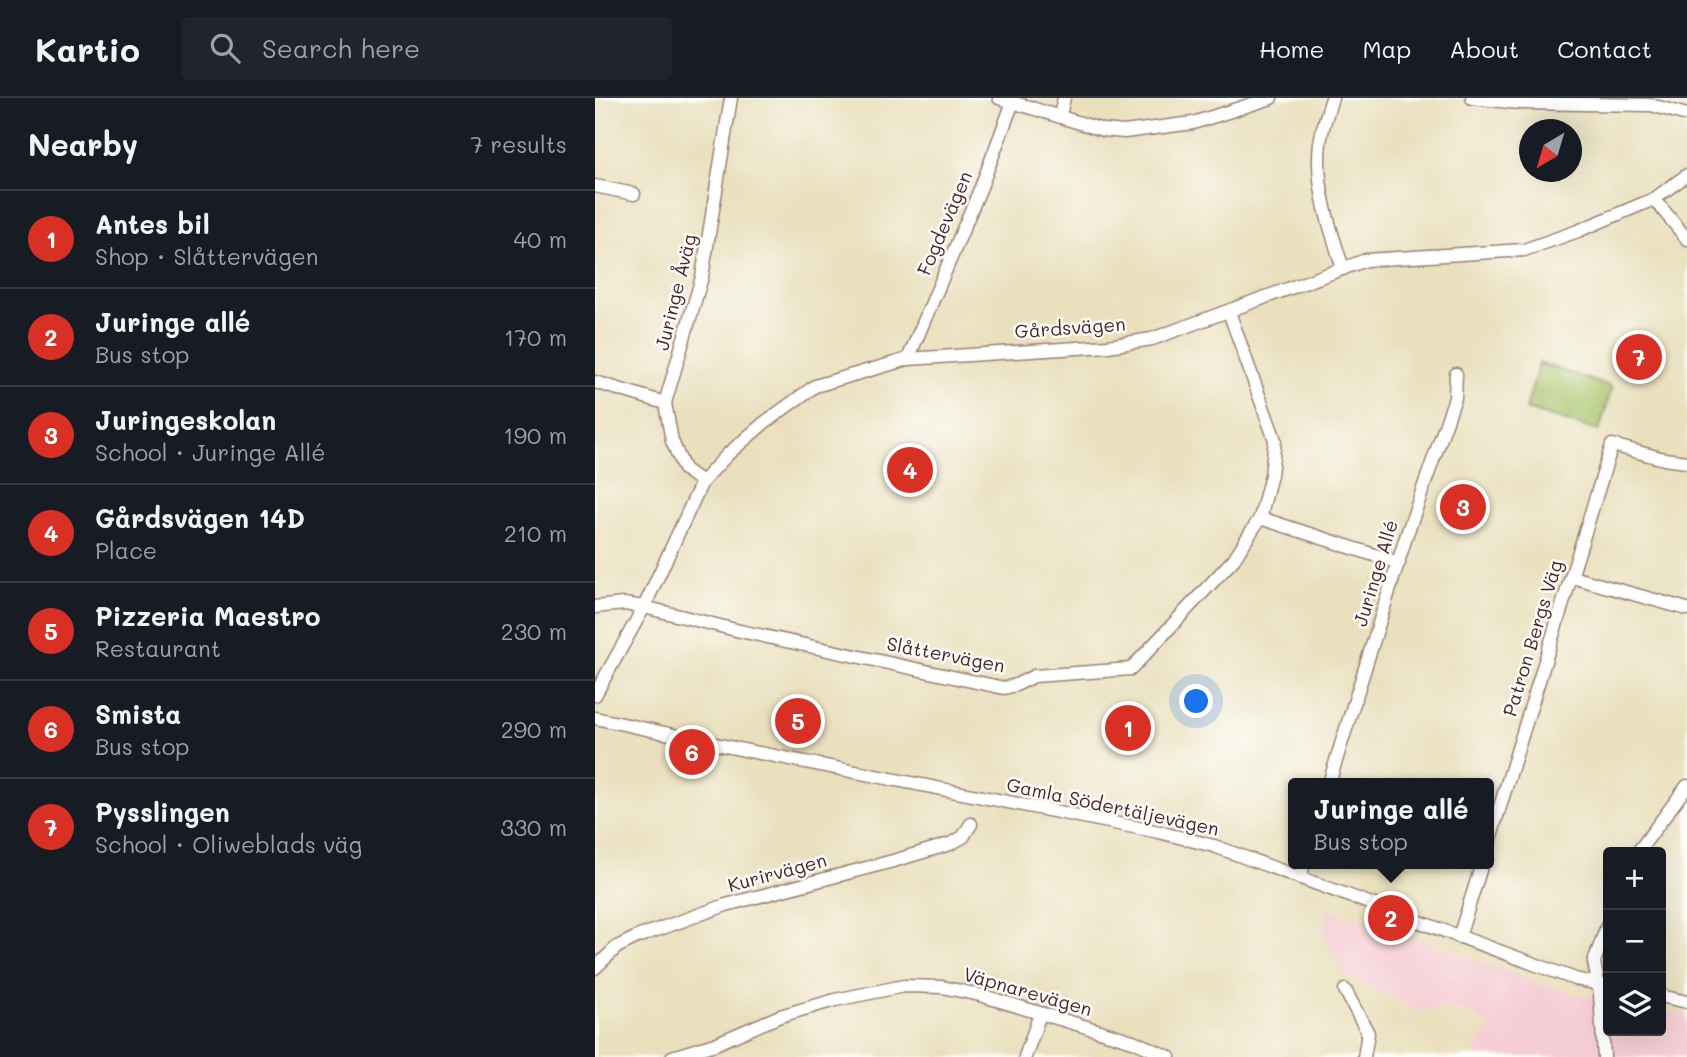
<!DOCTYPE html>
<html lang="en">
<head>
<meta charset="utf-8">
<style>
  body { margin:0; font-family:Mali,sans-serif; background:#20242c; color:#f1f3f6 }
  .controls { position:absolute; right:21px; bottom:21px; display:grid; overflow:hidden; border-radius:7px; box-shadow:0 7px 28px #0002 }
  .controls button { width:63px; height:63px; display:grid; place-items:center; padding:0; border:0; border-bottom:2px solid #363941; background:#171b24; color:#f1f3f6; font:35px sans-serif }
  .compass { position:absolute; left:924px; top:21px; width:63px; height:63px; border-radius:50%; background:#171b24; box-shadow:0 7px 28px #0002; rotate:218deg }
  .you { position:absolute; left:602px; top:604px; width:24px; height:24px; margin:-18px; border:5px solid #fff; border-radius:50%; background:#1a73e8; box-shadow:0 0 0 10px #1a73e833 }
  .badge { display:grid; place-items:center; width:46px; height:46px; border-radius:50%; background:#d93025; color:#fff; font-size:23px; font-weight:700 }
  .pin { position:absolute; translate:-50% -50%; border:4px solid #fff; box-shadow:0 2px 7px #0006 }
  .popup { position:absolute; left:693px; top:680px; width:206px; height:91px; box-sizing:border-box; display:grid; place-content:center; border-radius:7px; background:#171b24; filter:drop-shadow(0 2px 5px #0005); font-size:23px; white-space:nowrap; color:#9ea1a6 }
  .popup b { font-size:26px; color:#f1f3f6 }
  .popup::after { content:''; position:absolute; left:50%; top:100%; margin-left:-14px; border:14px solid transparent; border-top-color:#171b24 }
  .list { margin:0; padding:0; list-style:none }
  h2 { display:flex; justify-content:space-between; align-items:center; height:91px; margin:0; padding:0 28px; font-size:30px }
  h2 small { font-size:23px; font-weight:400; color:#9ea1a6 }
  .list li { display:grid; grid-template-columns:46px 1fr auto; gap:21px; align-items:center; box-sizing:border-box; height:98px; padding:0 28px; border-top:2px solid #363941 }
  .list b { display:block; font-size:26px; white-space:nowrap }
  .list p { margin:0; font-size:23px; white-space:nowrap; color:#9ea1a6 }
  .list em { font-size:23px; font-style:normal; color:#9ea1a6 }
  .icon { flex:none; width:38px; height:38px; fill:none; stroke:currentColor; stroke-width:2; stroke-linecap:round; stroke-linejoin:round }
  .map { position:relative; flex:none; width:1092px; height:959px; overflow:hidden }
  header { display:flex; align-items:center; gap:42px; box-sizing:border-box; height:98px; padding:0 35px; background:#171b24; border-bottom:2px solid #363941 }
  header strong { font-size:33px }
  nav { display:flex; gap:38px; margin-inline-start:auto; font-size:24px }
  .search { width:490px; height:63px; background:#20242c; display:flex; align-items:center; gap:18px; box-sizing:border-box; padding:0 24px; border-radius:7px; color:#9ea1a6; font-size:26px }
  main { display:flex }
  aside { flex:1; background:#171b24 }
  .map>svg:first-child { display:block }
</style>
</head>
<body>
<header>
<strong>Kartio</strong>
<div class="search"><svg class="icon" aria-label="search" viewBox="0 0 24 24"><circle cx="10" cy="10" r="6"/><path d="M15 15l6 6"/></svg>Search here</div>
<nav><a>Home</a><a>Map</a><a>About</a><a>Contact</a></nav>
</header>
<main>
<aside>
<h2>Nearby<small>7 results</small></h2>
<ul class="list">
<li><span class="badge">1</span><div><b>Antes bil</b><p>Shop · Slåttervägen</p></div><em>40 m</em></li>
<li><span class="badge">2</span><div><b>Juringe allé</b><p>Bus stop</p></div><em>170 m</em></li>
<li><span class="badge">3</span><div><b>Juringeskolan</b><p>School · Juringe Allé</p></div><em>190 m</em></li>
<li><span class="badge">4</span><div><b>Gårdsvägen 14D</b><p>Place</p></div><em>210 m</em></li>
<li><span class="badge">5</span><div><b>Pizzeria Maestro</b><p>Restaurant</p></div><em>230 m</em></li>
<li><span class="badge">6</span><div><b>Smista</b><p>Bus stop</p></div><em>290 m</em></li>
<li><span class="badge">7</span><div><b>Pysslingen</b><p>School · Oliweblads väg</p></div><em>330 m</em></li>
</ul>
</aside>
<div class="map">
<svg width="1092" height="959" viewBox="0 0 1092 959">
  <rect width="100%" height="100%" fill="#fdfcf7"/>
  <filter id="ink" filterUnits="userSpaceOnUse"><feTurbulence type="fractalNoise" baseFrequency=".0143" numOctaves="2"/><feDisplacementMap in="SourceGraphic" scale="14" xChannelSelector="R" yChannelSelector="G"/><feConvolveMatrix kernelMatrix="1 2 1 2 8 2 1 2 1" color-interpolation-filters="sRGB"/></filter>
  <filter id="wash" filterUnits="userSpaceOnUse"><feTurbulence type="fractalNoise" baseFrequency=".00686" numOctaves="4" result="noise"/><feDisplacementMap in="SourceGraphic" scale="28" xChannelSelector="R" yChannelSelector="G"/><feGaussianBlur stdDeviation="1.57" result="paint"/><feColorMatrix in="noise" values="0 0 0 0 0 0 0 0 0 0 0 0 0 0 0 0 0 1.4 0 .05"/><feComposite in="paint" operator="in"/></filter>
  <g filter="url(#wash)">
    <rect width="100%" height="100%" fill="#eae0be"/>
    <polygon fill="#f6cfd6" points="731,810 806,834 937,883 990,899 1013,903 1013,933 1066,933 1066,913 1092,918 1092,959 878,959 895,926 857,909 826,914 748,875 728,833"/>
    <polygon fill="#a6c168" stroke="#78704a" stroke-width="2" points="944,265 1017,289 1004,333 931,311"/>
  </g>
  <g filter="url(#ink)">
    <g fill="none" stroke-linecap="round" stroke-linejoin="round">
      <defs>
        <g id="minor">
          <polyline points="404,0 508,32 529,34 598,25 676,0"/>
          <path d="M 737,0 C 731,19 724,39 724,59 C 723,98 737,135 748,171"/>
          <polyline points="877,0 924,5 1056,7 1092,17"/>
          <polyline points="465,17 469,0"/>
          <polyline points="0,88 39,96"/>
          <polyline points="1059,101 1092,141"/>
          <polyline points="313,261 386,89 418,4"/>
          <polyline points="0,284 70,305"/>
          <polyline points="107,384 89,371 77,343 70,305 107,179 136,0"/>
          <polyline points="665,420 804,465"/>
          <polyline points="977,479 1092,511"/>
          <polyline points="0,509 29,506 49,509 145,533 409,590 421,587 439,578 536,571 639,461 665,420 676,377 680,342 634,214"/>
          <polyline points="0,597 49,509 107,384 133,356 169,325 220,288 313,261 513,248 557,241 771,162 929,152 983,133 1059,101 1092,77"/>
          <polyline points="0,620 149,652 564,734 619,748 980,881 1013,888"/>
          <polyline points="734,685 812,436 860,300 861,276"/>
          <polyline points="894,744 1017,347 1069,361 1092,364"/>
          <polyline points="1043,754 1092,688"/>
          <polyline points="705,780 709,766"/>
          <polyline points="864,839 887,766"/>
          <polyline points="0,870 22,849 42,839 131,807 298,763 355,746 368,739 376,726"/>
          <polyline points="750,892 773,935 769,959"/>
          <polyline points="1066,898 1092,904"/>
          <polyline points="77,959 120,946 185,918 240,902 309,888 347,889 385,897 538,943 574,959"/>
          <polyline points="430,959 445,916"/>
          <polyline points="1009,959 1005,896 999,864 1013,825"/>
        </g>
      </defs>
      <use href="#minor" stroke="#9a8074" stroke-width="15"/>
      <use href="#minor" stroke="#fff" stroke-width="12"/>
    </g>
  </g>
  <g text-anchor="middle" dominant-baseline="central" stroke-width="5" stroke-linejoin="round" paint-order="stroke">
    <g font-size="19" fill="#4a1f2b" stroke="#fdfcf7">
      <text transform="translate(349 125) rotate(-67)">Fogdevägen</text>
      <text transform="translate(80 194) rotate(-76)">Juringe Åväg</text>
      <text transform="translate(475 229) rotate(-4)">Gårdsvägen</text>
      <text transform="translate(780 475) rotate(-73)">Juringe Allé</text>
      <text transform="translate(937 540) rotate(-73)">Patron Bergs Väg</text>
      <text transform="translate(351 556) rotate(11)">Slåttervägen</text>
      <text transform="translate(518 708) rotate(12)">Gamla Södertäljevägen</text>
      <text transform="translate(182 774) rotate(-15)">Kurirvägen</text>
      <text transform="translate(433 893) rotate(16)">Väpnarevägen</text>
    </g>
  </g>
</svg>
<div class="controls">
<button>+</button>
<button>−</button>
<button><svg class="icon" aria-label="layers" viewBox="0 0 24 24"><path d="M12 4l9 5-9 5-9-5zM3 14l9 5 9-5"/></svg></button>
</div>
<svg class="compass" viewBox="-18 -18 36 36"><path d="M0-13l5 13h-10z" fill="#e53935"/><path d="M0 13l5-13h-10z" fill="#9ea1a6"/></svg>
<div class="you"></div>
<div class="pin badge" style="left:533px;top:630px">1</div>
<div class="pin badge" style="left:796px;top:820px">2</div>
<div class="popup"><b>Juringe allé</b>Bus stop</div>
<div class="pin badge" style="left:868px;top:409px">3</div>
<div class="pin badge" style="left:315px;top:372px">4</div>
<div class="pin badge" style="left:203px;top:623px">5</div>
<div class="pin badge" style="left:97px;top:654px">6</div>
<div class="pin badge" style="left:1044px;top:259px">7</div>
</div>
</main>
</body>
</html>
